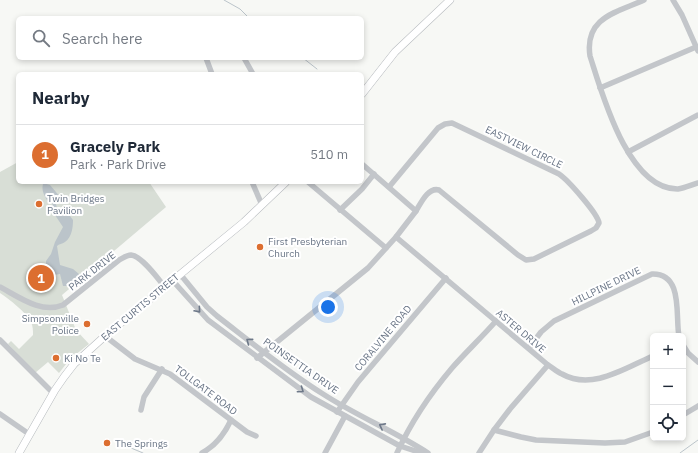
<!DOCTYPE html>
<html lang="en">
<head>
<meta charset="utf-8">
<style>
  body { margin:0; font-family:"IBM Plex Sans",sans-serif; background:#f2f2f3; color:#1f2937 }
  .controls { position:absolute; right:12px; bottom:12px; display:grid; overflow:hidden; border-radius:6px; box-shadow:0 2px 6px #0003 }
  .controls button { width:36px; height:36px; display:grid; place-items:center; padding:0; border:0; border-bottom:1px solid #e0e1e3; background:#fff; color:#1f2937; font:20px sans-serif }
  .you { position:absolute; left:328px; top:307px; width:14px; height:14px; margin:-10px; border:3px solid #fff; border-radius:50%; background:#1a73e8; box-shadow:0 0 0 6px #1a73e833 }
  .badge { display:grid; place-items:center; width:26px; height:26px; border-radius:50%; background:#dc6e30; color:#fff; font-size:13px; font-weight:700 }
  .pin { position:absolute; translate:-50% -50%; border:2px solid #fff; box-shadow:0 1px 4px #0006 }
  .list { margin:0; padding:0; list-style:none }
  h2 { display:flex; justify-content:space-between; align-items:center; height:52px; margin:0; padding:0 16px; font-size:17px }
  h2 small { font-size:13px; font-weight:400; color:#747a83 }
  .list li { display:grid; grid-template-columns:26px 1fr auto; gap:12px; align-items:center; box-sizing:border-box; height:60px; padding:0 16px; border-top:1px solid #e0e1e3 }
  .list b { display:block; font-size:15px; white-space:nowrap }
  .list p { margin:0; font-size:13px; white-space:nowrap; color:#747a83 }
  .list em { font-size:13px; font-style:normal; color:#747a83 }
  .icon { flex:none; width:22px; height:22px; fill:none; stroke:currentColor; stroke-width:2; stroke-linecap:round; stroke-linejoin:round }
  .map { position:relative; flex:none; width:698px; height:453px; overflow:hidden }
  .search { position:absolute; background:#fff; box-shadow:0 2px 6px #0003; left:16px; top:16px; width:348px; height:44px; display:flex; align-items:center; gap:10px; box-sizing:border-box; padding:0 14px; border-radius:6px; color:#747a83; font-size:15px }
  .panel { position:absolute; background:#fff; box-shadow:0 2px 6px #0003; left:16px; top:72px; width:348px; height:112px; border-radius:6px }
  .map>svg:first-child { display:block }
</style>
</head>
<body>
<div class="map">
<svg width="698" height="453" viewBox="0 0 698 453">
  <rect width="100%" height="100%" fill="#f7f8f5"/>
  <path fill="#d8ded6" d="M 18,162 L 18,182 L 149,182 L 166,207 L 62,295 L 76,330 L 89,344 L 70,359 L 59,373 L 48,362 L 35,373 L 8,344 L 11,341 L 19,349 L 33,335 C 33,331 33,326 31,322 C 26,312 10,300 0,293 L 0,172 Z"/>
  <path fill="#bbc4ca" d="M 40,182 L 50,185 L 61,198 L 61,200 L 56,204 L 57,208 L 67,212 L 73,220 C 73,227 72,237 65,242 C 62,244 59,244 57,246 L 60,265 L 73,269 L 79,274 L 78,278 L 68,286 L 63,286 L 60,274 L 54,275 L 46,267 L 46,261 L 51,254 L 55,242 L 63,227 L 55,215 L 52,203 L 49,203 C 45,197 41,191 43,184 Z"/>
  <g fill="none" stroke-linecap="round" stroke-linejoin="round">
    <g stroke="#bbc4ca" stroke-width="1">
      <polyline points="224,0 240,9 249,18"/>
      <polyline points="303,58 317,69"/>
      <polyline points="131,448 143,453"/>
      <polyline points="680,453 698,440"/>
    </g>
    <defs>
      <g id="major">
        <polyline points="362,94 395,52 450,0"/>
        <polyline points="19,453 55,390 64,377 74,364 105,336 244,222 286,182"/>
      </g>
    </defs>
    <use href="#major" stroke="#b6babe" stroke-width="8"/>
    <g stroke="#c3c6ca" stroke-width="5.5">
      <path d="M 644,0 C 618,12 584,17 590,56 C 602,93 628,190 678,189 C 685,188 691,185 698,183"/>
      <polyline points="673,0 682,15 698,51"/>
      <polyline points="206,58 212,74"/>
      <polyline points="244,58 253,74"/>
      <polyline points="600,88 696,47"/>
      <polyline points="628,152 698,115"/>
      <polyline points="252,182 262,205"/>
      <polyline points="308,182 386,248"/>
      <path d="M 389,187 L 438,128 L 445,124 L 452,123 L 559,174 C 568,180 598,214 599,223 L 596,228 L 591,231 L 534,259 L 526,260 L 518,255 L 439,190 C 428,187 421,203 416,211"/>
      <polyline points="340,210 362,189 374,174"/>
      <path d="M 396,237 L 548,365 C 553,368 557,372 562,374 C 592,391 625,368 653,356"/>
      <path d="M 180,274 L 207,307 L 217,316 C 252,343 286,371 323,394 C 357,416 394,431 428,453"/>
      <polyline points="173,281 208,320 311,397 400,446 422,453"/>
      <path d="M 0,287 C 19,297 41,314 63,305 L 119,260 C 123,258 127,255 131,255 C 142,256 158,279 165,287"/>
      <polyline points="105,336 135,359 170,374 247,432 256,436"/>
      <polyline points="0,340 53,393"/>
      <polyline points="683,345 688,353 698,362"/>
      <path d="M 529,348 L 541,332 L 554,321 L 652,274 C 684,273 675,317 679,336"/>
      <polyline points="257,358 368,268 396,237 416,211 362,164"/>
      <polyline points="141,410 144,397 162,369"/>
      <polyline points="337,412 358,382 446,278"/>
      <polyline points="0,414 29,434"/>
      <polyline points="683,415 698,406"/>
      <polyline points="494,430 510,409 548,365"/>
      <path d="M 202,453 C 215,446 225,433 231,420"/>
      <polyline points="325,453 345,416"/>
      <path d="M 397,453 C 411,422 430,394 452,368 C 466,352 482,337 496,321"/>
      <polyline points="479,453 494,430 521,437 536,440 605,443 625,442 653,432"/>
    </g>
    <use href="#major" stroke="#fff" stroke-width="7"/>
  </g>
  <defs><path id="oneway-chevron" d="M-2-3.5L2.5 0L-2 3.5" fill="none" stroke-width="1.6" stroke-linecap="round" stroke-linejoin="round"/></defs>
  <g stroke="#6d7888">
    <use href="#oneway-chevron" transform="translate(198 310) rotate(49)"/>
    <use href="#oneway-chevron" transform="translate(249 341) rotate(-143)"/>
    <use href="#oneway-chevron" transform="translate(301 390) rotate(35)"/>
    <use href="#oneway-chevron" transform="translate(382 426) rotate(-152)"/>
  </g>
  <g fill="#dc6e30" stroke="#fff" stroke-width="1.5">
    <circle cx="39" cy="204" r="4"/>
    <circle cx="260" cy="247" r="4"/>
    <circle cx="87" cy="324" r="4"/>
    <circle cx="56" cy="358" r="4"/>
    <circle cx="107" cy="443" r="4"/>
  </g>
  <g text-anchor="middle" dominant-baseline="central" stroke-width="4" stroke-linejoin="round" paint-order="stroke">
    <g font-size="10" fill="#687485" stroke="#fff">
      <text transform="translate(524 147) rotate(26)">EASTVIEW CIRCLE</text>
      <text transform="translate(92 271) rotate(-38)">PARK DRIVE</text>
      <text transform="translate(606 286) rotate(-26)">HILLPINE DRIVE</text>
      <text transform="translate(140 307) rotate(-40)">EAST CURTIS STREET</text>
      <text transform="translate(521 331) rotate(40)">ASTER DRIVE</text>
      <text transform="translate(383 338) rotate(-50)">CORALVINE ROAD</text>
      <text transform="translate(301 366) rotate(35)">POINSETTIA DRIVE</text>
      <text transform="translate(206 390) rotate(37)">TOLLGATE ROAD</text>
    </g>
    <g font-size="10" fill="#687485" stroke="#fff" text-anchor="start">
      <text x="47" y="198">Twin Bridges<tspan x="47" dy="12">Pavilion</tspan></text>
      <text x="268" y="241">First Presbyterian<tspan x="268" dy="12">Church</tspan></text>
      <text x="79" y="318" text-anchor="end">Simpsonville<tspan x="79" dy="12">Police</tspan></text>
      <text x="64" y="358">Ki No Te</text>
      <text x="115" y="443">The Springs</text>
    </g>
  </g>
</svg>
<div class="controls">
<button>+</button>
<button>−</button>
<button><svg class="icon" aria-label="locate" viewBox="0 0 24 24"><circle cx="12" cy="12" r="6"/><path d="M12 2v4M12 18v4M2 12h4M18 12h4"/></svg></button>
</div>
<div class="you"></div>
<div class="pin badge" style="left:41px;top:278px">1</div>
<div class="search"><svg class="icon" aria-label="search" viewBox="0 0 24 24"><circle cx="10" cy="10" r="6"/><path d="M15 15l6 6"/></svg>Search here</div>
<section class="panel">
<h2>Nearby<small></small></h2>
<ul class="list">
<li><span class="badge">1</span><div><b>Gracely Park</b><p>Park · Park Drive</p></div><em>510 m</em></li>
</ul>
</section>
</div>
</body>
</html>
